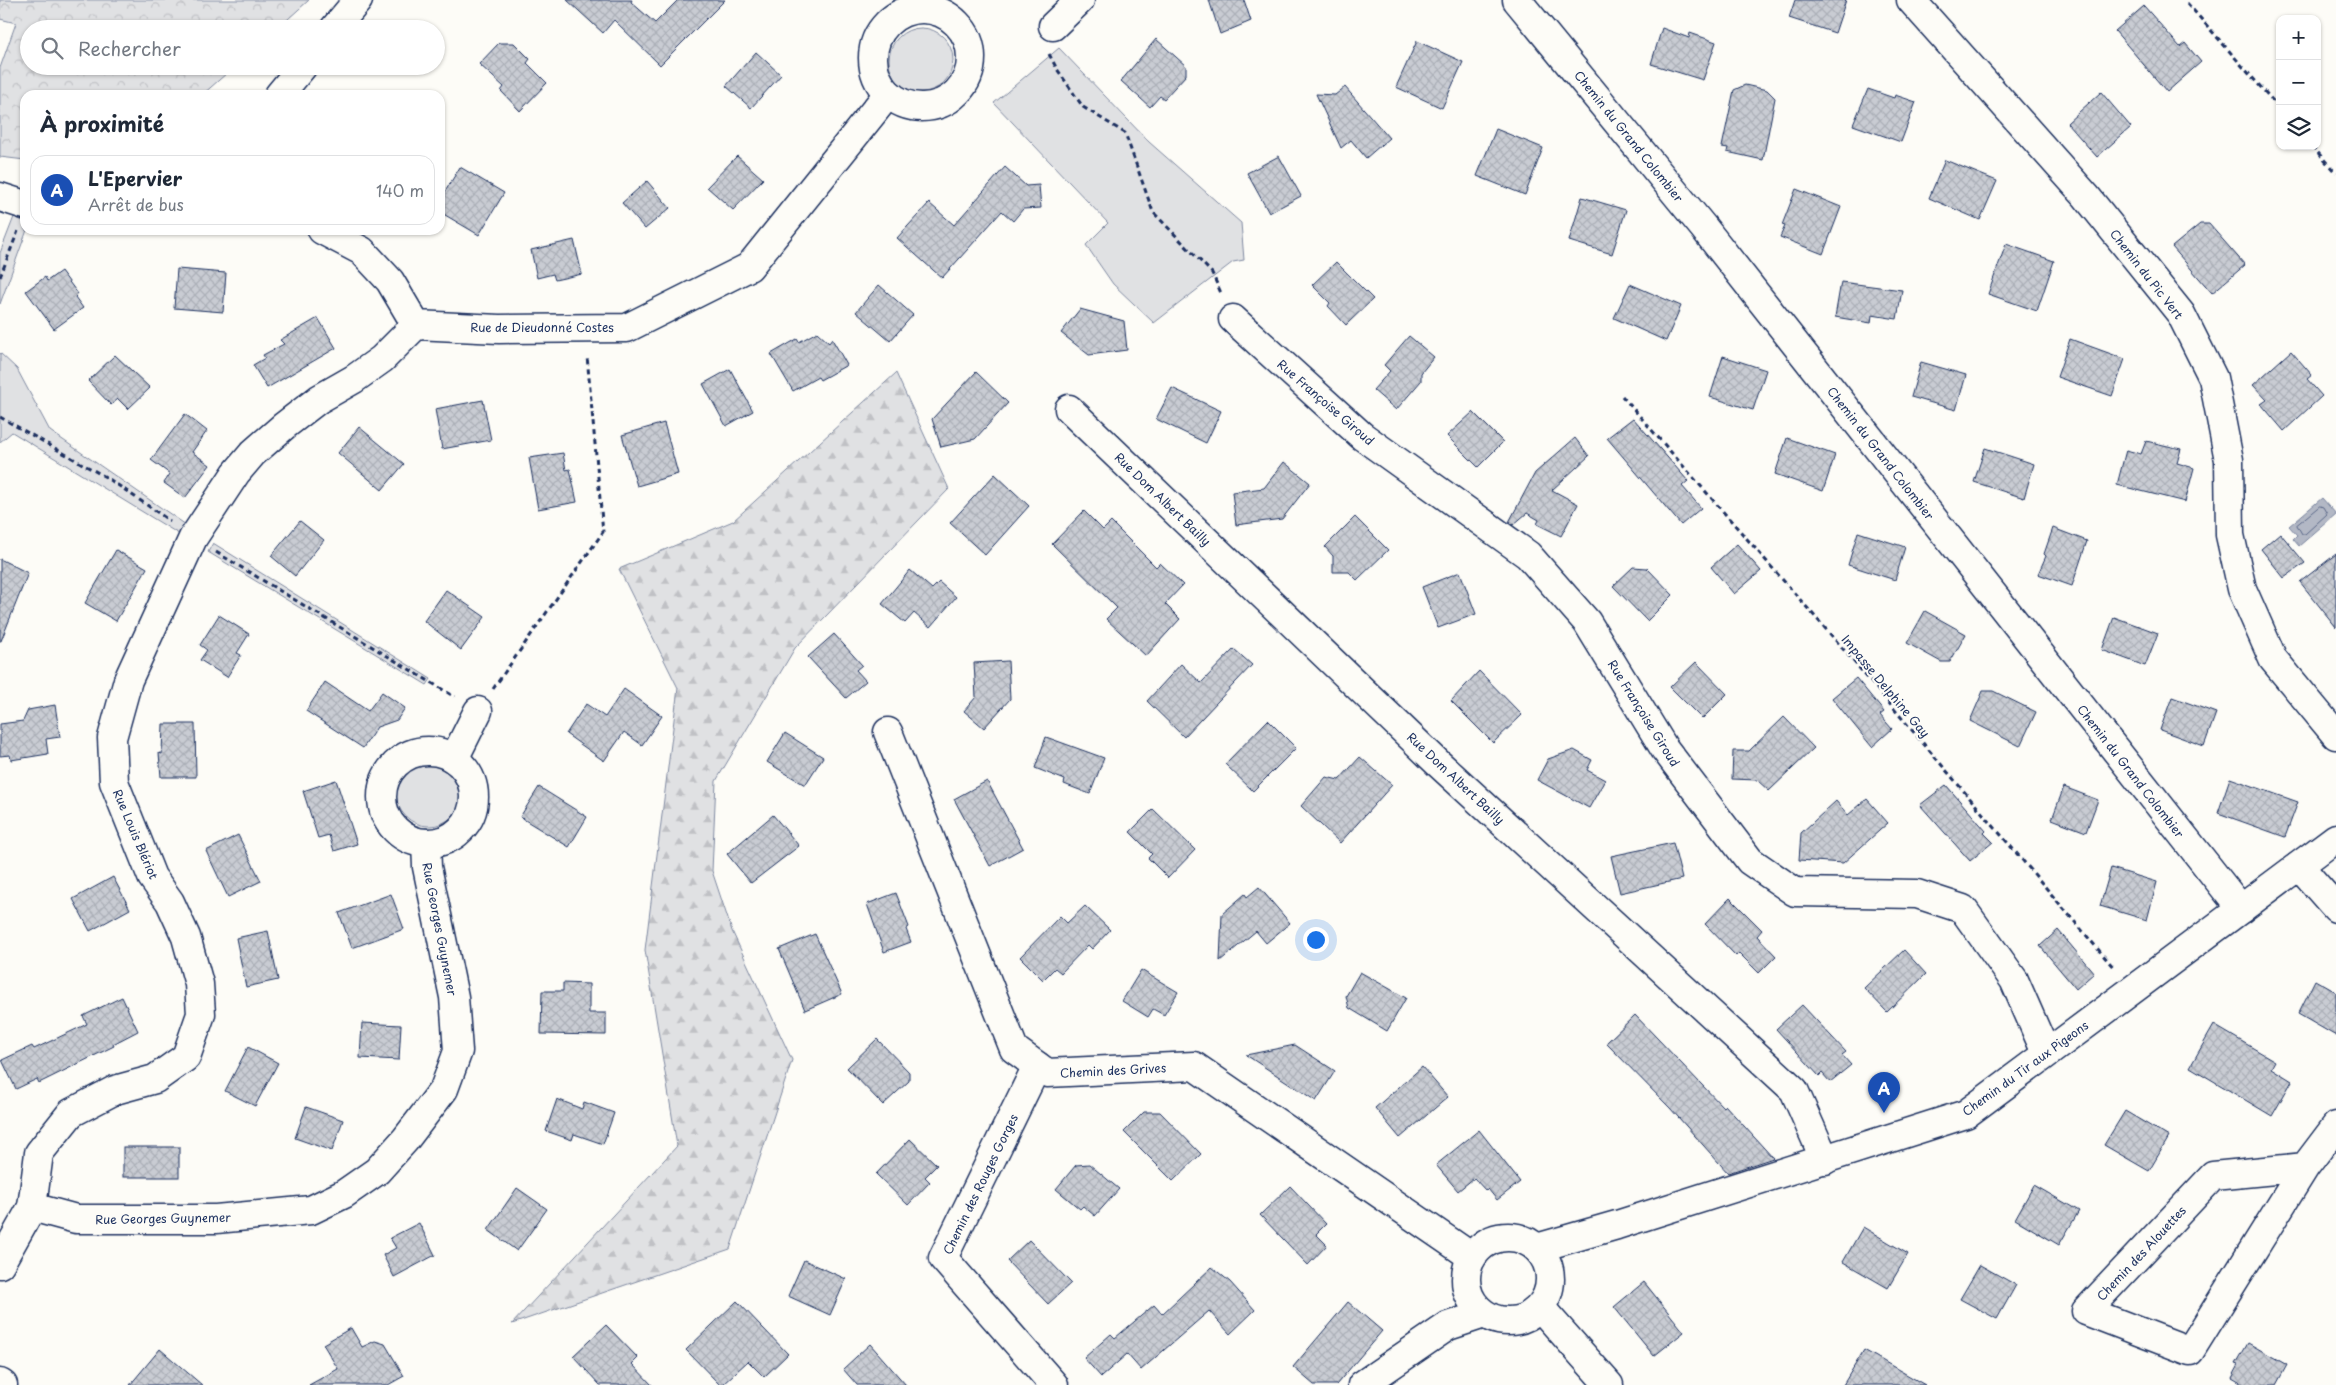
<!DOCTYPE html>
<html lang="fr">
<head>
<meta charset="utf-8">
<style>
  body { margin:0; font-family:"Playpen Sans",sans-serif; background:#f2f2f3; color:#1f2937 }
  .controls { position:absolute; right:15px; top:15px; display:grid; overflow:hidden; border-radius:10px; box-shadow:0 1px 4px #0004 }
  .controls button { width:45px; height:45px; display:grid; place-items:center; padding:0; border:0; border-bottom:1px solid #e0e1e3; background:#fff; color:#1f2937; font:25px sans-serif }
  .you { position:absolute; left:1315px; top:939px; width:18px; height:18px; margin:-12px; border:4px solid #fff; border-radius:50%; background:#1a73e8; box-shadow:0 0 0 8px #1a73e833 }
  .badge { display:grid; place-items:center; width:32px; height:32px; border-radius:50%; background:#111827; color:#fff; font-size:16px; font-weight:700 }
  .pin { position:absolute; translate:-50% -41px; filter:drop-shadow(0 1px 2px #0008) }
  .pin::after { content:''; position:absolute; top:26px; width:18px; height:15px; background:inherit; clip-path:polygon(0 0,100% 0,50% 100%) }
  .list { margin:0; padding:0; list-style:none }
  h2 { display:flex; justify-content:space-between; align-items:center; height:65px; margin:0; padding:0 20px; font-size:21px }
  h2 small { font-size:16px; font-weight:400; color:#747a83 }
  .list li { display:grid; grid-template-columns:32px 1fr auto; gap:15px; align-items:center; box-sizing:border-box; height:70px; margin:0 10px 10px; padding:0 10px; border:1px solid #e0e1e3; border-radius:15px }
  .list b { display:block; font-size:19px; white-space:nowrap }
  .list p { margin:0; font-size:16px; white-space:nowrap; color:#747a83 }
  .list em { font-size:16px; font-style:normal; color:#747a83 }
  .icon { flex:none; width:28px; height:28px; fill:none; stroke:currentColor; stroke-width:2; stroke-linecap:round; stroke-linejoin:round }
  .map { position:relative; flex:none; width:2336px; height:1385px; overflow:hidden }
  .search { position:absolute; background:#fff; box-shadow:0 1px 4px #0004; left:20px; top:20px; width:425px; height:55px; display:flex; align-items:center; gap:12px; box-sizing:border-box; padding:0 18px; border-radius:28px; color:#747a83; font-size:19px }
  .panel { position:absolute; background:#fff; box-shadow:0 1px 4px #0004; left:20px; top:90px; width:425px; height:145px; border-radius:15px }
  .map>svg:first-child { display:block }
</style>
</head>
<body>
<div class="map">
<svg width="2336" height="1385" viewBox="0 0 2336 1385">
  <defs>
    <pattern id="forest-firs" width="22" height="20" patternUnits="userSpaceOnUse" patternTransform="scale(1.25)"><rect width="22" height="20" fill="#e0e1e3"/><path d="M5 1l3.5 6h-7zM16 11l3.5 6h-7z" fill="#c0c1c5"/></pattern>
    <pattern id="park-crowns" width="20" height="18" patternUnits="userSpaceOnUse" patternTransform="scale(1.25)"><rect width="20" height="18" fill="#e0e1e3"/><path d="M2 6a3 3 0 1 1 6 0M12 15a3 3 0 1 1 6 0" fill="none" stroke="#c0c1c5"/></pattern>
    <pattern id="building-cross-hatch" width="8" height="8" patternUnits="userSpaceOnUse" patternTransform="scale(1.25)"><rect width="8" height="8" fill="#c9ccd3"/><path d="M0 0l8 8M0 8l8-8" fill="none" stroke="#acb0b8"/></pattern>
  </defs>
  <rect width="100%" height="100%" fill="#fdfcf7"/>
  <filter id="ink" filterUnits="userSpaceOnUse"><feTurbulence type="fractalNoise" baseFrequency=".02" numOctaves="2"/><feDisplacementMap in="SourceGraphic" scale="10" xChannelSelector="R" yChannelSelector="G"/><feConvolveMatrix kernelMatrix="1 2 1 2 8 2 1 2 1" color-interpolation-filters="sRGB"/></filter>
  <g filter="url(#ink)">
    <g fill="#e0e1e3" stroke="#7e88a0">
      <circle cx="921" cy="60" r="32"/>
      <polygon points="1059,48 1149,142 1241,223 1244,260 1233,262 1154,323 1113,284 1086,245 1108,223 994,103"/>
      <polygon points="14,217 25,222 25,230 27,230 0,304 0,253"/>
      <polygon points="0,353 17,369 50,431 189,527 182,536 12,432 0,442"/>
      <polygon points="213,543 431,679 427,685 208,552"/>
      <circle cx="429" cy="793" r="33"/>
    </g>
    <polygon fill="url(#forest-firs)" stroke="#7e88a0" points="896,373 949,489 795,648 716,781 712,871 732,931 792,1060 730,1249 512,1324 677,1146 645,950 678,688 619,569 733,521"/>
    <polygon fill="url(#park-crowns)" stroke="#7e88a0" points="0,0 309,0 277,29 29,29 29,66 235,66 202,95 25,95 25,160 0,157 0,68 16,23 0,19"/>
    <polygon fill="#b3b8c5" stroke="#76819c" points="2322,498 2336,514 2299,546 2293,539 2297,535 2289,526"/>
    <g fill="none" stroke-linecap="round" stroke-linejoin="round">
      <polygon stroke="#586687" stroke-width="1" points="2320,506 2323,507 2327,514 2305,534 2302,534 2297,525"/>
    </g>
    <g fill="url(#building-cross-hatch)" stroke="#1b2f5e">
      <polygon points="567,0 632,0 631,2 655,23 678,0 725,0 660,65 614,20 603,33"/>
      <polygon points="1209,0 1244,0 1251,21 1220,34"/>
      <polygon points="1795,0 1846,0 1835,33 1789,18"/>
      <polygon points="2144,6 2180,47 2185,43 2201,62 2167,92 2115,31"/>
      <polygon points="1662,28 1689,38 1690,33 1716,42 1703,80 1651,64"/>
      <polygon points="1156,39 1186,66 1186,75 1164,99 1160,96 1150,107 1121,81"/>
      <polygon points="1417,41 1463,62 1442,108 1396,87"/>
      <polygon points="499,43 514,43 530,59 527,63 547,83 520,111 501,91 504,87 479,64"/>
      <polygon points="756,52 781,75 751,108 726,86"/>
      <polygon points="1745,85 1767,90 1775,98 1763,160 1727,152 1728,148 1722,147 1734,90"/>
      <polygon points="1345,87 1389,138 1366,158 1351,140 1341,148 1316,94 1335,95"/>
      <polygon points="1868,89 1894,98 1895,95 1916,102 1901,142 1853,125"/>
      <polygon points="2101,92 2131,127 2097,157 2067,123"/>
      <polygon points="1496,129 1543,148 1525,195 1477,176"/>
      <polygon points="737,156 763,179 733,210 707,187"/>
      <polygon points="1279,156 1301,196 1269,213 1247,173"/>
      <polygon points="1945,160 1997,181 1980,220 1929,198"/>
      <polygon points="460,167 504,193 479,235 440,212 440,200"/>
      <polygon points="1005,167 1026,186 1039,185 1041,208 1023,209 1013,221 1002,211 942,278 897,238 929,203 954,225"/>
      <polygon points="647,181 670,208 645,229 622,203"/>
      <polygon points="1796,189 1841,207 1823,254 1780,237 1785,226 1782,225"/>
      <polygon points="1582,197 1626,210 1612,254 1569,241"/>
      <polygon points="2200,224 2209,224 2245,265 2212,293 2172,247"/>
      <polygon points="574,240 582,274 555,280 553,274 537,278 531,250"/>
      <polygon points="2006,244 2054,261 2037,311 1988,294"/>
      <polygon points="1336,262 1373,299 1346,325 1328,306 1330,303 1312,285"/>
      <polygon points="177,269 226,273 223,312 174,308"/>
      <polygon points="61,271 78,294 75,297 83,308 54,329 26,291 45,277 47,281"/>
      <polygon points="1841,282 1902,290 1897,319 1872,315 1871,323 1835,317"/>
      <polygon points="1630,284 1681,306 1666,341 1614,318"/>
      <polygon points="879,285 913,315 890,341 856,312"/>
      <polygon points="1080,309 1124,321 1127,350 1089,355 1061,333"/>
      <polygon points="318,318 336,348 267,388 253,365 265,358 263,355 284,344 280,340"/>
      <polygon points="817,332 829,343 832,339 847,365 820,380 818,377 793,391 771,354 797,339 799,342"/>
      <polygon points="1409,336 1434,357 1421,373 1421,381 1396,410 1373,390 1390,371 1384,365"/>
      <polygon points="2070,339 2125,359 2112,396 2057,377"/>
      <polygon points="2291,351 2312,375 2307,379 2322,396 2284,431 2261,404 2267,400 2253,385"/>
      <polygon points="115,355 150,388 128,409 118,399 111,405 88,381"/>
      <polygon points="1723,356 1766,370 1753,410 1710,397"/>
      <polygon points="1921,362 1966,375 1956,410 1911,397"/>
      <polygon points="730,369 753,411 726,426 703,384"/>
      <polygon points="976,372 1008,403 975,439 941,447 932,419"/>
      <polygon points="1172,388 1221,411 1206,443 1156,419"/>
      <polygon points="483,400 491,440 442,449 435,409"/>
      <polygon points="1473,412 1503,442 1478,467 1447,436"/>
      <polygon points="185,414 207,431 192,452 210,465 185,498 164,483 170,474 151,460"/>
      <polygon points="1633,418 1688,481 1682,486 1701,508 1681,525 1607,438"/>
      <polygon points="664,423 678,474 637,486 622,435"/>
      <polygon points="359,427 404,464 382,490 338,453"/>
      <polygon points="1575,438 1589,456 1552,490 1578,504 1561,536 1537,524 1539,520 1527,513 1513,525 1509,522 1535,473"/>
      <polygon points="1787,438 1835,455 1823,491 1775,474"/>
      <polygon points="2146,441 2181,449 2177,463 2194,468 2185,502 2117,485 2126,450 2141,454"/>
      <polygon points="1985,448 2034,464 2024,498 1974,482"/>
      <polygon points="563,453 566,470 570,469 577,502 538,509 529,458"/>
      <polygon points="1284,462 1310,483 1282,519 1236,525 1232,492 1264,488"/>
      <polygon points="995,474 1029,506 985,555 950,523"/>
      <polygon points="1084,511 1103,530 1111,522 1156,567 1160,563 1183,585 1165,604 1180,619 1146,656 1106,619 1117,608 1052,544"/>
      <polygon points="1355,517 1388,550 1357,580 1349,572 1333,572 1333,556 1325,547"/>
      <polygon points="300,521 324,540 295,576 271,556"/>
      <polygon points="2053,528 2087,541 2072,586 2038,574 2046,556 2044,554"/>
      <polygon points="1858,532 1905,547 1895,580 1848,565"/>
      <polygon points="2280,533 2305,563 2284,578 2261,549"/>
      <polygon points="1737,544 1761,571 1734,594 1711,567"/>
      <polygon points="116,550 147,568 116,621 85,603"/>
      <polygon points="2336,554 2336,627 2300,582"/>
      <polygon points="0,559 28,573 1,641 0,641"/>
      <polygon points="1633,567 1647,568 1673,595 1647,621 1613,586"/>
      <polygon points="910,570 932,589 939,582 956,597 930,627 914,613 905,623 882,604"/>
      <polygon points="1460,572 1476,614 1438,628 1422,587"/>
      <polygon points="446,590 485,617 461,650 424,621"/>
      <polygon points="1925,611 1966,634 1950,662 1941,662 1907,643"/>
      <polygon points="219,615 249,634 237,653 241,655 227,677 200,660 207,650 200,645"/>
      <polygon points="2114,617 2158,633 2145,666 2102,650"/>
      <polygon points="834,634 862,665 856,670 866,681 846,698 808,657"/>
      <polygon points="1234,649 1252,665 1184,737 1147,701 1181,664 1201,683"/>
      <polygon points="1008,661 1010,699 984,728 964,711 976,697 974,663"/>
      <polygon points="1696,662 1727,694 1702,719 1670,687"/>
      <polygon points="1479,671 1522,715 1493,743 1451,701"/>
      <polygon points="1856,678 1884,712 1880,715 1892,729 1872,747 1832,698"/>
      <polygon points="325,682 368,711 382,692 405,708 397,720 377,727 363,748 306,711"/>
      <polygon points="624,689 662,716 642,745 624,732 604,761 566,734 586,704 605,717"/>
      <polygon points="1983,691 1993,691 2036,712 2020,746 1970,721"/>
      <polygon points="2172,697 2216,713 2204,746 2160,730"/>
      <polygon points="55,705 60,737 46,739 48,754 11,760 10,755 0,756 0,724 23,721 28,710"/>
      <polygon points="1784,717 1814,748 1769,791 1757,780 1732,779 1733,751 1749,751"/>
      <polygon points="1268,720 1296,748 1253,791 1225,764"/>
      <polygon points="163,724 195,724 196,777 161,777 159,753 162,754"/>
      <polygon points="785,733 823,757 805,785 767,762"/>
      <polygon points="1046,737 1104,758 1090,794 1064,784 1065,780 1035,768"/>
      <polygon points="1574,750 1592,760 1587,770 1605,780 1589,808 1537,780 1548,759"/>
      <polygon points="1360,757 1392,785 1340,843 1301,806 1326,777 1339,780"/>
      <polygon points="2230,778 2298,802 2285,837 2218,813"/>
      <polygon points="336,780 357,844 334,851 329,835 318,838 303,791"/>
      <polygon points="987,781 1023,848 990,866 954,799"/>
      <polygon points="1946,785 1986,831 1984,833 1993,842 1970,861 1920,805"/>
      <polygon points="539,787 587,817 569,847 520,817"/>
      <polygon points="2064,787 2098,800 2086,832 2052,819"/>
      <polygon points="1867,799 1888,823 1843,863 1799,860 1801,833 1836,801 1848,815"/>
      <polygon points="1153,809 1195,850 1168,878 1148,858 1152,854 1130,832"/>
      <polygon points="773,815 799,846 751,883 727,854"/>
      <polygon points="238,835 261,881 228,897 206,851"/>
      <polygon points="1673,843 1682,879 1620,893 1611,856"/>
      <polygon points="2111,868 2157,882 2147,920 2100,906"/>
      <polygon points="113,877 130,909 90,931 73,899"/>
      <polygon points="1259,887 1290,923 1266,943 1256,931 1220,961 1222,914 1245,894 1247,897"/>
      <polygon points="896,893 909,927 906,929 911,942 884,952 867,904"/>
      <polygon points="391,894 404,929 352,948 339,913"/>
      <polygon points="1730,898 1762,930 1757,936 1776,956 1759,973 1739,953 1736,956 1705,924"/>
      <polygon points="1085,906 1110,930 1092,949 1088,945 1061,973 1055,968 1043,980 1020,957 1060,916 1067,923"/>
      <polygon points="2058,930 2094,973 2076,989 2040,946"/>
      <polygon points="268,931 278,980 246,987 236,938"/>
      <polygon points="815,934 842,994 805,1010 779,949"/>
      <polygon points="1904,950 1926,974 1887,1012 1864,988"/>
      <polygon points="1141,970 1178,992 1164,1015 1153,1009 1148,1017 1122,1001"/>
      <polygon points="1360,972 1406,998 1387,1031 1349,1008 1346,996"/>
      <polygon points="2315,980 2336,992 2336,1036 2298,1014"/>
      <polygon points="563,983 589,984 589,1013 606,1013 606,1035 541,1034 542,991 563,991"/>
      <polygon points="122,997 138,1031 113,1044 114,1046 39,1083 37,1079 16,1089 2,1060 32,1046 34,1049 87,1024 83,1016"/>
      <polygon points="1802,1005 1846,1052 1842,1055 1851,1065 1830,1082 1822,1073 1819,1076 1776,1029"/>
      <polygon points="1635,1015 1723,1107 1725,1105 1773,1158 1728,1173 1670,1108 1606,1043"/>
      <polygon points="362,1023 401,1025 399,1060 360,1058"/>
      <polygon points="2214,1025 2275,1061 2271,1068 2292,1081 2272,1116 2190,1067"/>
      <polygon points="877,1039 909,1072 909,1081 883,1105 847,1068"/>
      <polygon points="1295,1045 1335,1071 1316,1101 1246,1055"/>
      <polygon points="248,1047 278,1063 255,1106 225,1091"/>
      <polygon points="1422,1067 1448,1097 1400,1138 1375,1108"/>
      <polygon points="557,1099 582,1109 584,1102 614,1113 603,1144 574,1134 572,1140 546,1131"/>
      <polygon points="306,1107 343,1120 332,1151 295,1138"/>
      <polygon points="2125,1111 2169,1137 2149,1171 2104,1145"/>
      <polygon points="1144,1112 1160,1112 1201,1154 1173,1181 1124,1132"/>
      <polygon points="1479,1130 1520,1182 1497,1200 1488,1189 1486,1191 1474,1178 1458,1191 1436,1165"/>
      <polygon points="910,1139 937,1165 925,1177 930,1182 908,1205 876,1174"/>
      <rect x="123" y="1147" width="56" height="30"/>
      <polygon points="1089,1164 1119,1189 1095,1216 1083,1206 1080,1209 1056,1189 1076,1165"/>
      <polygon points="2034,1185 2079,1211 2059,1245 2015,1219"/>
      <polygon points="1290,1186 1326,1224 1316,1234 1327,1245 1308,1265 1260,1215"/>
      <polygon points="517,1188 547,1209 517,1251 488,1230"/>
      <polygon points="419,1223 435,1255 394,1277 383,1255 396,1248 390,1238"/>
      <polygon points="1863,1227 1908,1254 1888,1288 1843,1262"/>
      <polygon points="1029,1240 1071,1283 1048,1304 1007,1261"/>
      <polygon points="804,1260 846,1279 830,1315 788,1296"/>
      <polygon points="1980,1265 2016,1285 1997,1319 1960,1299"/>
      <polygon points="1212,1267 1230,1282 1255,1310 1230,1334 1209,1311 1141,1370 1127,1354 1101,1377 1084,1358 1111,1334 1115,1338 1154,1305 1162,1314"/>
      <polygon points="1644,1282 1684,1332 1654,1356 1614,1307"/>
      <polygon points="737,1301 788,1354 764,1377 748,1361 722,1385 720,1385 686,1350"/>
      <polygon points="1348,1302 1382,1331 1336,1385 1314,1385 1293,1367"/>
      <polygon points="606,1325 638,1358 632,1364 652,1385 600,1385 573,1356"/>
      <polygon points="351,1328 362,1347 375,1341 385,1344 404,1376 388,1385 309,1385 338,1369 323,1344"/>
      <polygon points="2248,1343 2287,1365 2276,1385 2244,1385 2232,1378 2239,1365 2236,1364"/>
      <polygon points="870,1344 906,1385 857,1385 843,1369"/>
      <polygon points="160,1349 202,1385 130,1385"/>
      <polygon points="1864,1350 1925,1385 1843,1385"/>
    </g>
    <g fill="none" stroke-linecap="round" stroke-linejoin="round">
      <defs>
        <g id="minor">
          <polyline points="1517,0 1704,228 2241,909"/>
          <polyline points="1911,0 2086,196 2181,314 2213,378 2229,460 2230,535 2242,589 2273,659 2336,735"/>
          <circle cx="922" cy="58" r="49"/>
          <polyline points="1053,26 1080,0"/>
          <polyline points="334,29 358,0"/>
          <polyline points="279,95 303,66"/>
          <polyline points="0,197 25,205"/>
          <polyline points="322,230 362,251 390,281 416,325 499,329 627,328 749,267 888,94"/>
          <polyline points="1233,319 1362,436 1528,555 1587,622 1664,748 1750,861 1795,892 1917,894 1963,909 2014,980 2046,1053"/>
          <polyline points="1069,409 1439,764 1794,1090 1825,1160"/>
          <polyline points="888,732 1014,1049 1047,1073 1194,1066 1472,1257"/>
          <circle cx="428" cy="797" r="46"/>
          <polyline points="454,759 478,711"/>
          <polyline points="2299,866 2336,908"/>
          <polyline points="1037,1066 943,1258 1054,1385"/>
          <polyline points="2305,1167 2213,1176 2086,1311 2190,1351 2305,1167 2336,1126"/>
          <polyline points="32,1207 76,1219 216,1219 311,1210 344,1194 377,1171 405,1140 444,1089 458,1051 454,997 427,867 426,843"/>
          <circle cx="1508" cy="1279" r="42"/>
          <polyline points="1537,1248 1617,1225 1966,1114 2336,838"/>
          <polyline points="0,1264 32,1207 39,1153 71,1113 115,1090 155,1079 186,1057 201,1014 199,984 186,937 170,902 152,877 114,782 112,738 128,680 193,538 236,473 253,453 284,426 319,399 354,379 382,359 416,325"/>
          <polyline points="1540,1307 1609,1385"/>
          <polyline points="0,1383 3,1385"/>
          <polyline points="1362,1385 1448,1326 1484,1314"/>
        </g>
      </defs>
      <use href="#minor" stroke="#1b2f5e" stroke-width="31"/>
      <g stroke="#1b2f5e" stroke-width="3" stroke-dasharray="5 4" stroke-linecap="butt">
        <polyline points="2187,3 2280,109"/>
        <polyline points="1049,54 1057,69 1083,107 1125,133 1153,212 1212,273 1221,293"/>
        <polyline points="2312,146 2336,173"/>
        <polyline points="0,277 18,231"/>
        <polyline points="1622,396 1838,643 2114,968"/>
        <polyline points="0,417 109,479 170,521"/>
        <polyline points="216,552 455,697"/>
        <polyline points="493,689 603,532 587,356"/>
      </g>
      <use href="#minor" stroke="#fdfcf7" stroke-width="28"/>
    </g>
  </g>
  <g text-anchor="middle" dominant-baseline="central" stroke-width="4" stroke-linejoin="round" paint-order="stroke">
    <g font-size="12" fill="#1b2f5e" stroke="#fdfcf7">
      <text transform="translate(1629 136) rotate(51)">Chemin du Grand Colombier</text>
      <text transform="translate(2147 274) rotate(52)">Chemin du Pic Vert</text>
      <text x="542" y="327">Rue de Dieudonné Costes</text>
      <text transform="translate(1326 402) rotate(41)">Rue Françoise Giroud</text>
      <text transform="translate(1881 453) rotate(52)">Chemin du Grand Colombier</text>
      <text transform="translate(1163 499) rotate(44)">Rue Dom Albert Bailly</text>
      <text transform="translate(1886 686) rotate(50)">Impasse Delphine Gay</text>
      <text transform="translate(1644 713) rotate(58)">Rue Françoise Giroud</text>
      <text transform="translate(2131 771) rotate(52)">Chemin du Grand Colombier</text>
      <text transform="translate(1456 778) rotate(43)">Rue Dom Albert Bailly</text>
      <text transform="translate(136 834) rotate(67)">Rue Louis Blériot</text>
      <text transform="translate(440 929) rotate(79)">Rue Georges Guynemer</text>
      <text transform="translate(2025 1068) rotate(-36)">Chemin du Tir aux Pigeons</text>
      <text transform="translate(1113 1070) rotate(-3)">Chemin des Grives</text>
      <text transform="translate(980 1184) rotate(-64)">Chemin des Rouges Gorges</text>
      <text transform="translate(163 1218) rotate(-1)">Rue Georges Guynemer</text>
      <text transform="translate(2141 1253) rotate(-47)">Chemin des Alouettes</text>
    </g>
  </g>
</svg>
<div class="controls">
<button>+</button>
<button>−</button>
<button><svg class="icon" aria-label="layers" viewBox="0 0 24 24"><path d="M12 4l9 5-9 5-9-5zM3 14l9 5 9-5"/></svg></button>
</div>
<div class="you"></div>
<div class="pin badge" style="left:1884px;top:1113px;background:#1a4fb4">A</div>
<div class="search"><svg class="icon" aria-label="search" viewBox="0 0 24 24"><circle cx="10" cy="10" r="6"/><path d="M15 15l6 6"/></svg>Rechercher</div>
<section class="panel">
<h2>À proximité<small></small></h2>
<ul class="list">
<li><span class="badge" style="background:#1a4fb4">A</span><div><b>L'Epervier</b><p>Arrêt de bus</p></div><em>140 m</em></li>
</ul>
</section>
</div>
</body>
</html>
